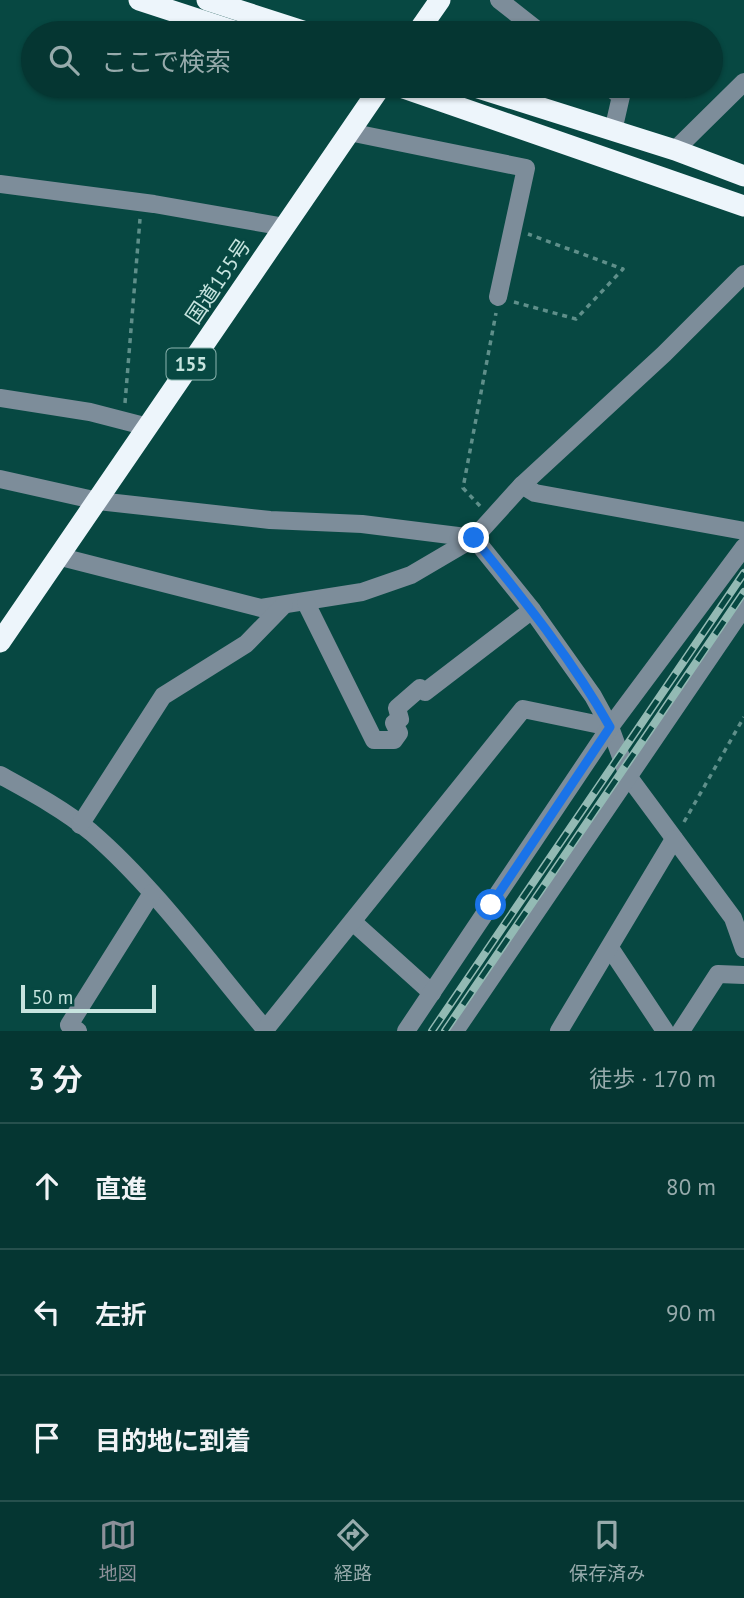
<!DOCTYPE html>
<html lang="ja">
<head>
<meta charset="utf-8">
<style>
  body { margin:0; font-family:"PT Sans","Noto Sans JP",sans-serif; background:#0e3e3a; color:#f1f3f6 }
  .scale { position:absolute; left:21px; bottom:18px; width:135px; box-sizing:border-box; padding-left:7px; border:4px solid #c7e4df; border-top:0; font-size:19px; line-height:24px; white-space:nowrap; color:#c7e4df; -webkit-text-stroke:5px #074842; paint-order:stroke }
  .stop { position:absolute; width:21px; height:21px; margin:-16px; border:5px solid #1a73e8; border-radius:50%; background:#fff }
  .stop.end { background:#1a73e8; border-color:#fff; box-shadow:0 2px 7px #0008 }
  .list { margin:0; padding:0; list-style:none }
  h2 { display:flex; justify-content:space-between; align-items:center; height:91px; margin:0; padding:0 28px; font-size:30px }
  h2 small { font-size:23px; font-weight:400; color:#97abac }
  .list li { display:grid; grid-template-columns:46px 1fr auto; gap:21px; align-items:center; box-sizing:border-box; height:126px; padding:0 28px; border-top:2px solid #26504d }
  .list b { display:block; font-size:26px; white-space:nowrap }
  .list em { font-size:23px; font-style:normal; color:#97abac }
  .icon { flex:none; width:38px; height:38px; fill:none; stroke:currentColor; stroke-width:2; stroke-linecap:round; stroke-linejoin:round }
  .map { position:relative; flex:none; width:744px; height:1031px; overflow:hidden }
  .search { position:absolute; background:#053632; box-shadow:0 2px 5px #0004; left:21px; right:21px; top:21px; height:77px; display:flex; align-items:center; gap:18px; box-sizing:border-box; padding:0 24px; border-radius:38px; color:#97abac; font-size:26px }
  .sheet { height:469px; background:#053632 }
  nav { display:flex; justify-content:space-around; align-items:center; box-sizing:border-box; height:98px; border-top:2px solid #26504d; background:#053632; font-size:19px; color:#97abac }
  nav a { display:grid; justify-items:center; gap:4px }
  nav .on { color:#8c9099 }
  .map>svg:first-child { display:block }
</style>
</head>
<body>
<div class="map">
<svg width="744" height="1031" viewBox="0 0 744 1031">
  <rect width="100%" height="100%" fill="#074842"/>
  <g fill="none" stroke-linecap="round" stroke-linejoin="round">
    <g stroke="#5f8f8a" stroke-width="3.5" stroke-dasharray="5 5" stroke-linecap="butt">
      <polyline points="514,302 576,319 623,269 528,234"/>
      <polyline points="125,403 140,219"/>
      <polyline points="480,506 463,488 496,313"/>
      <polyline points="684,822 744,717"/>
    </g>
    <g stroke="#7d8d9a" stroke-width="18">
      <polyline points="499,0 541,33"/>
      <polyline points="608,86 621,96 613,131"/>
      <polyline points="349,132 526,168 498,297"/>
      <polyline points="675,150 744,82"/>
      <polyline points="0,184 154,204 285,227"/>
      <polyline points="0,398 90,412 148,427"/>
      <polyline points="0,479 98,501 270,520 362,524 474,538 532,610 593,696 610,727 628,776 733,918 744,949"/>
      <polyline points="522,485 535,493 744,531"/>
      <polyline points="61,557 261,608 362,592 411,575 474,538 522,485 664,354 744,274"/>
      <polyline points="306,603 374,740 394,740 399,733 394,723 400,719 397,708 420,688 425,692 532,610"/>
      <path d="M 0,775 C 31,792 63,809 91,832 C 155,887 210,964 265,1029"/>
      <polyline points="80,825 163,696 246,644 284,605"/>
      <polyline points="353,922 432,993"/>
      <polyline points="610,948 665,1031"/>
      <polyline points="78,1031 69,1025 152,893"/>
      <polyline points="264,1031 523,709 610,727"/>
      <polyline points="406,1031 610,727 744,547"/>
      <polyline points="455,1031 744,607"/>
      <polyline points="559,1031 674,839"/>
      <polyline points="681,1031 718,974 744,975"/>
    </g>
    <g stroke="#edf5fb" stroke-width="21">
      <polyline points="139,0 240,33"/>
      <polyline points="207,0 309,33"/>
      <polyline points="417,33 440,0"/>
      <polyline points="398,86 744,206"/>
      <polyline points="472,86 675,150 744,176"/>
      <polyline points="0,642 381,86"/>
    </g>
    <defs>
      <g id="rail">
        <polyline points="432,1031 744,573"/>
        <polyline points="445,1031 744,592"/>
      </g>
    </defs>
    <use href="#rail" stroke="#93bab4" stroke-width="8"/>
    <use href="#rail" stroke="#074842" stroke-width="5" stroke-dasharray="16" stroke-linecap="butt"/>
  </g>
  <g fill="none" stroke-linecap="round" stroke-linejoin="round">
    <path stroke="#1a73e8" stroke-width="9" d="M 474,538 C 523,599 572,659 610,727 L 491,905"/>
  </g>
  <g text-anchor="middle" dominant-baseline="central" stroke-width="5" stroke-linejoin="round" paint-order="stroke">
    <rect fill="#074842" stroke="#8db5b0" stroke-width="2" x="166.5" y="348.5" width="49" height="31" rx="5"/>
    <g font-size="19" font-weight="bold" fill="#c7e4df">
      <text x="191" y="364">155</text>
    </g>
    <g font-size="21" fill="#c7e4df" stroke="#074842">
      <text transform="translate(218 281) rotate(-56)">国道155号</text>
    </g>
  </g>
</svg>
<div class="scale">50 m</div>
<div class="stop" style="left:491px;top:905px"></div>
<div class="stop end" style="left:474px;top:538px"></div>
<div class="search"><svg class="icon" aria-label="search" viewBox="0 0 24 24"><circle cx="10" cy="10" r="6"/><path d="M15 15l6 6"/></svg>ここで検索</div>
</div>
<section class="sheet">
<h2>3 分<small>徒歩 · 170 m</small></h2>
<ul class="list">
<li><svg class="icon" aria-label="ahead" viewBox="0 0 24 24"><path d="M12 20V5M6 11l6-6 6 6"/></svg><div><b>直進</b></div><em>80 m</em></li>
<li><svg class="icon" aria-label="left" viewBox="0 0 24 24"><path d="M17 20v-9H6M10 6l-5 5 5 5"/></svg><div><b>左折</b></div><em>90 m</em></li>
<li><svg class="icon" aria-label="arrive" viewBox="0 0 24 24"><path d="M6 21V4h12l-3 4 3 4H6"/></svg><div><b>目的地に到着</b></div></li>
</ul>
</section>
<nav>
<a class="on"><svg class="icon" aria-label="map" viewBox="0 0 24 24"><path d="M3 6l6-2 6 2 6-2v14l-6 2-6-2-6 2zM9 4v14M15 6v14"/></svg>地図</a>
<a><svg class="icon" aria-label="directions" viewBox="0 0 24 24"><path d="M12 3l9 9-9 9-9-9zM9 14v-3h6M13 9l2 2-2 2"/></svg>経路</a>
<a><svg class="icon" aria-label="saved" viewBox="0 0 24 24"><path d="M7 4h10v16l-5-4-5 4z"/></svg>保存済み</a>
</nav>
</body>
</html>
